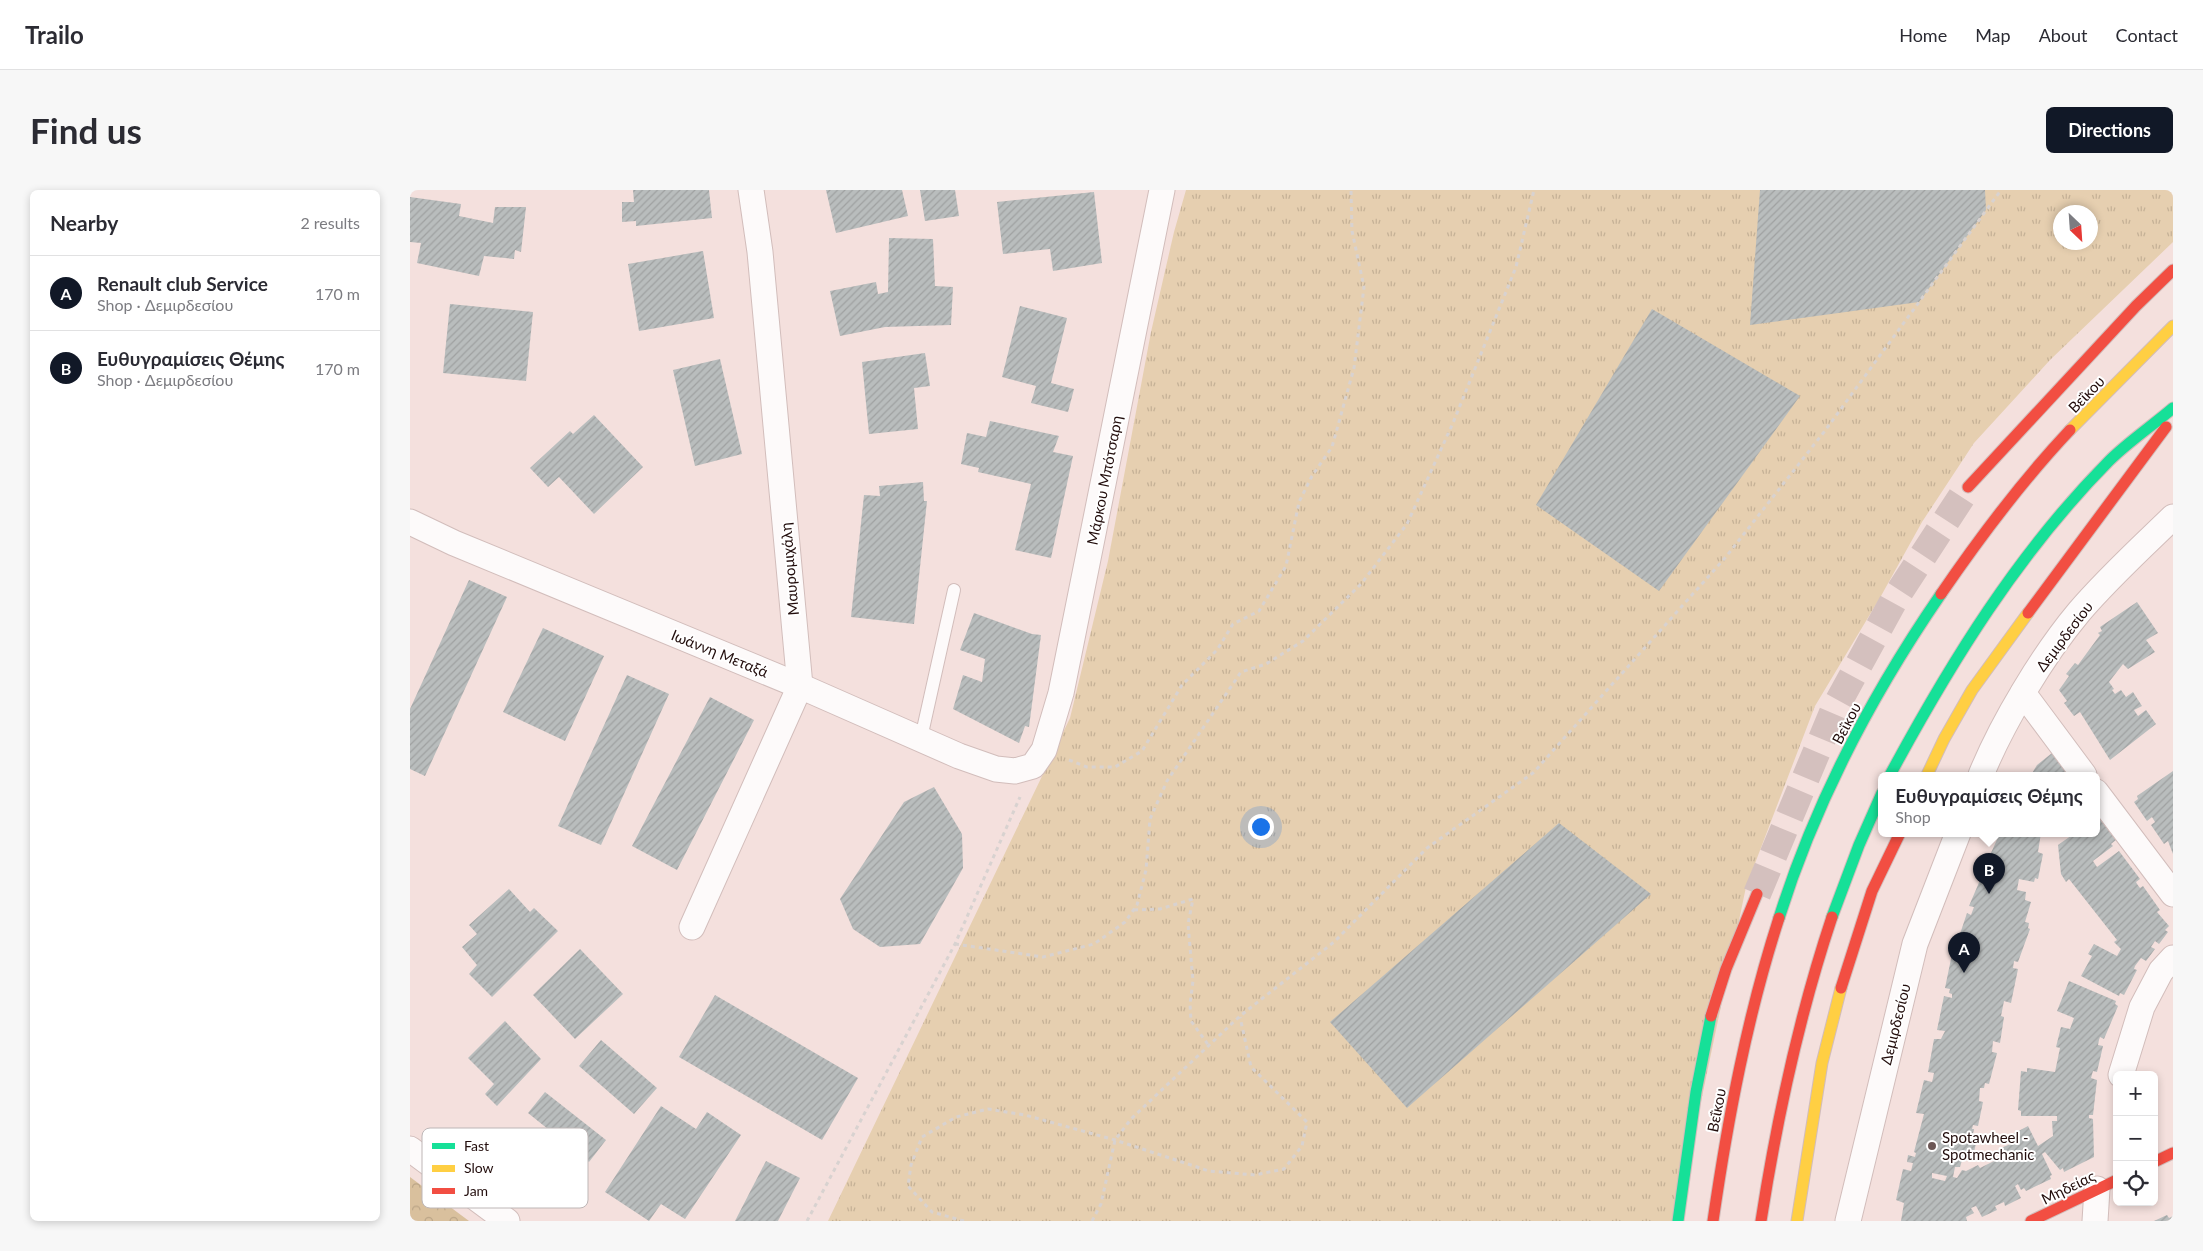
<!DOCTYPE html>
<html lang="en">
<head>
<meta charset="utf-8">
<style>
  body { margin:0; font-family:Lato,sans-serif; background:#f7f7f7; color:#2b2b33 }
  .controls { position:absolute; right:15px; bottom:15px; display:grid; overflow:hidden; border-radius:8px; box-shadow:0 2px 8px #0003 }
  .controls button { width:45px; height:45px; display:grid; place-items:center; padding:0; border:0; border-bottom:1px solid #e1e1e2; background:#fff; color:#2b2b33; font:25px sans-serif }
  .compass { position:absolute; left:1643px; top:15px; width:45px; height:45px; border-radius:50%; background:#fff; box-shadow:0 2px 8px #0003; rotate:155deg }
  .you { position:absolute; left:850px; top:636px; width:18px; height:18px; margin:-12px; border:4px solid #fff; border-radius:50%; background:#1a73e8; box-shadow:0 0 0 8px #1a73e833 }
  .badge { display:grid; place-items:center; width:32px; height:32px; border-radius:50%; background:#111827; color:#fff; font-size:16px; font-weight:700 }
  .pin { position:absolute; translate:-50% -41px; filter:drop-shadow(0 1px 2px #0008) }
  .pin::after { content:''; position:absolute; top:26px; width:18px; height:15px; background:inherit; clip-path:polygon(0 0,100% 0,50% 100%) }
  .popup { position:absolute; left:1468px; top:582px; width:222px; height:65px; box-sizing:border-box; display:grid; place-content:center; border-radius:8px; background:#fff; filter:drop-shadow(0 1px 4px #0005); font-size:16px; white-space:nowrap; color:#7c7c81 }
  .popup b { font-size:19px; color:#2b2b33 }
  .popup::after { content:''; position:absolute; left:50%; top:100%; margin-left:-10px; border:10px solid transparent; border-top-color:#fff }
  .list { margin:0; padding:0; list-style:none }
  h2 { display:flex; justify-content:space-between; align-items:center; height:65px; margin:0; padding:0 20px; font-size:21px }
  h2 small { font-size:16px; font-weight:400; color:#7c7c81 }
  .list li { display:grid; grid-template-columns:32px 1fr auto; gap:15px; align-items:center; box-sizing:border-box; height:75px; padding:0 20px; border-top:1px solid #e1e1e2 }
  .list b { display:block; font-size:19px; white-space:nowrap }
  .list p { margin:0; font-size:16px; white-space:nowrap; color:#7c7c81 }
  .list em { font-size:16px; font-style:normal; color:#7c7c81 }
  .icon { flex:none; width:28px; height:28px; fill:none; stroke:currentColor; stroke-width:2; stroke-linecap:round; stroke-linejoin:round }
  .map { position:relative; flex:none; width:1763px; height:1031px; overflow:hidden; border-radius:8px }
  header { display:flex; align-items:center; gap:30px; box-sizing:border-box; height:70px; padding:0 25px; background:#fff; border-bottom:1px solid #e1e1e2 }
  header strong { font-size:24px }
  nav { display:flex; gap:28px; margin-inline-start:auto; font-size:18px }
  .intro { display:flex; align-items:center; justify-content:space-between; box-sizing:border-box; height:120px; padding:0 30px }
  h1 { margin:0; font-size:35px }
  .button { padding:12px 22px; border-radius:8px; background:#111827; color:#fff; font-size:18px; font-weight:700 }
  main { display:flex; gap:30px; padding:0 30px }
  aside { flex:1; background:#fff; border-radius:8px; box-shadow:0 2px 8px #0003 }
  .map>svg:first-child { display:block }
</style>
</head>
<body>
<header>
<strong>Trailo</strong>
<nav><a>Home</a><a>Map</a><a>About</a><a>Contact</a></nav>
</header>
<div class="intro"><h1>Find us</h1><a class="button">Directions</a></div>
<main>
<aside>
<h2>Nearby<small>2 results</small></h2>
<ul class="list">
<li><span class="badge">A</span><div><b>Renault club Service</b><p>Shop · Δεμιρδεσίου</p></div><em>170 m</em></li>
<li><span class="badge">B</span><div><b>Ευθυγραμίσεις Θέμης</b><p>Shop · Δεμιρδεσίου</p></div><em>170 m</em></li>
</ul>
</aside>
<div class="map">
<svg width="1763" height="1031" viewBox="0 0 1763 1031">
  <defs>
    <pattern id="grass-tufts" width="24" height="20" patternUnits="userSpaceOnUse" patternTransform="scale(1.25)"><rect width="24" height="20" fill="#e6cfb0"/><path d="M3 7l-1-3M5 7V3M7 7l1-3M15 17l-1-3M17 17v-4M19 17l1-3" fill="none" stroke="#c5b196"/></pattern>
    <pattern id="forest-crowns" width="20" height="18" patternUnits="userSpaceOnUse" patternTransform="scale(1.25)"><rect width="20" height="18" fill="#d9c09d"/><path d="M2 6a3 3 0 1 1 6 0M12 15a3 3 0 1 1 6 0" fill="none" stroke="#baa486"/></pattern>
    <pattern id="building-hatch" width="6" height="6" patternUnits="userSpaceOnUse" patternTransform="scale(1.25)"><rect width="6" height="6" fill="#b9bdbd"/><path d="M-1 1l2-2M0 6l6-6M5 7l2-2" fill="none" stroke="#9fa1a1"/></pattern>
  </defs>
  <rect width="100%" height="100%" fill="#f4e0dd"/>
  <path fill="url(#grass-tufts)" fill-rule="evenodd" d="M 776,0 L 1763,0 L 1763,52 L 1640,170 L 1564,253 L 1512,332 L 1471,406 L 1405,516 L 1336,697 L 1266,1031 L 418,1031 L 660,528 L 698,371 L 741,142 L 764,42 ZM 1650,22 L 1680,22 L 1680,52 L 1650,52 Z"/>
  <polygon fill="url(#forest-crowns)" points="0,987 59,1031 0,1031"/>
  <g fill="url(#building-hatch)" fill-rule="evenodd">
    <polygon points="223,0 299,0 302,28 226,36 226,31 212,32 212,12 224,12"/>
    <polygon points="416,0 492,0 498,26 426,43"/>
    <polygon points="510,0 545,0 549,26 515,31"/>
    <polygon points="1350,0 1575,0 1576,20 1509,112 1340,135"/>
    <polygon points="684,2 692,73 643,81 640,59 593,64 587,12"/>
    <polygon points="0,7 51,14 49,26 83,33 85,17 116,17 111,62 105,60 104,69 74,66 69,86 7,73 11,53 0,52"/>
    <polygon points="479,48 523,49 525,96 543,97 541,135 475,137 430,146 420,101 466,92 468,104 478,102"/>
    <polygon points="293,61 304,128 229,141 218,74"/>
    <polygon points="40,114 123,122 116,191 33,183"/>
    <polygon points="610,116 657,128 641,193 664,199 658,222 621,213 626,196 592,187"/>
    <polygon points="1242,119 1390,206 1249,401 1126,315"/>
    <polygon points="515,163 520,196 504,198 508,239 459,244 452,172"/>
    <polygon points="310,169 332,264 285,276 263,180"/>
    <polygon points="184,225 233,277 184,324 149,287 138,297 120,278 160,241 163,244"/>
    <polygon points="580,231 649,246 643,262 663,266 641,368 605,360 621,294 568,282 569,278 551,274 557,243 576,247"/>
    <polygon points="513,292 514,311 517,311 504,434 441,427 454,305 470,306 469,296"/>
    <polygon points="59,390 97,407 15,586 0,579 0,519"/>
    <polygon points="1727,412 1748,443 1736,450 1745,462 1718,479 1713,474 1699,492 1704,499 1702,500 1705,504 1711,500 1716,507 1723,502 1732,516 1724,520 1728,526 1736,520 1746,534 1700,570 1670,522 1664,526 1654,513 1657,511 1649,500 1659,486 1656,484 1665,473 1668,475 1690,445 1688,443 1692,441 1690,437"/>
    <polygon points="564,423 622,444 631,445 619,537 615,536 609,553 543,519 553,485 572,492 575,469 550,460"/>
    <polygon points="133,438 194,466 155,551 93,522"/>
    <polygon points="217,485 259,504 191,655 148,636"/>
    <polygon points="300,507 344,530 267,680 222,656"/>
    <polygon points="1642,563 1658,585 1621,585 1627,575"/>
    <polygon points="1763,581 1763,664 1758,651 1754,654 1741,635 1745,632 1742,627 1737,631 1724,612 1728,609 1727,606"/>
    <polygon points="524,597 552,644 553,678 510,754 470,757 443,739 430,709 494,612"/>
    <polygon points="1689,628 1706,650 1701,654 1703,656 1683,671 1687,677 1709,661 1730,689 1726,692 1727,694 1730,698 1733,696 1750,720 1747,722 1759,736 1755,740 1758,742 1749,754 1745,751 1741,757 1745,759 1736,771 1731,768 1725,776 1724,779 1727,780 1714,805 1710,803 1709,806 1671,786 1682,766 1678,764 1684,754 1707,766 1711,759 1704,752 1707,750 1659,689 1656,692 1651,684 1648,655 1665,643 1686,643 1686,630"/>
    <polygon points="1149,633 1241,704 997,918 920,832"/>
    <path d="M 1590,643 L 1631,643 L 1628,662 L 1633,664 L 1628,689 L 1625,688 L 1624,692 L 1609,689 L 1607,700 L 1616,702 L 1615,710 L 1621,712 L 1615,732 L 1619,733 L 1618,738 L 1620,739 L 1608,772 L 1604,771 L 1603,778 L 1608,779 L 1601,813 L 1594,811 L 1591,826 L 1594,827 L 1590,853 L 1583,851 L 1582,862 L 1587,863 L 1579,894 L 1575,893 L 1574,898 L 1570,898 L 1569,911 L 1573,912 L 1568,936 L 1563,935 L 1562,939 L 1564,939 L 1563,944 L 1568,945 L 1564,962 L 1560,961 L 1558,969 L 1553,967 L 1550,977 L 1545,977 L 1543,987 L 1547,988 L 1552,980 L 1556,981 L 1568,975 L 1570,978 L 1594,966 L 1591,958 L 1603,953 L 1599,946 L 1618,936 L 1628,956 L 1643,946 L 1642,931 L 1647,931 L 1647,926 L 1611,926 L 1611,921 L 1608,920 L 1611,881 L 1617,882 L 1617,878 L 1645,882 L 1650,858 L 1646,857 L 1651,837 L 1660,839 L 1664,828 L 1647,821 L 1659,791 L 1706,811 L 1705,814 L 1708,816 L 1694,849 L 1690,847 L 1689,850 L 1688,855 L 1693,856 L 1687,882 L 1683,881 L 1681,888 L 1687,890 L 1683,925 L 1679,925 L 1679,928 L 1683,929 L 1684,967 L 1654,982 L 1653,978 L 1650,980 L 1635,962 L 1632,964 L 1642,985 L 1640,986 L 1641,989 L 1616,1001 L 1614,998 L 1611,1000 L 1608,994 L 1605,996 L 1611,1008 L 1595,1016 L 1594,1012 L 1585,1016 L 1587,1020 L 1572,1027 L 1566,1016 L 1561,1018 L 1564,1023 L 1556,1027 L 1557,1031 L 1491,1031 L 1494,1013 L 1486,1010 L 1493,979 L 1501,981 L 1503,973 L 1497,972 L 1498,965 L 1505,967 L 1506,963 L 1504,962 L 1514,924 L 1506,923 L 1514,890 L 1522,892 L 1523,888 L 1524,883 L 1518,882 L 1524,849 L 1531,849 L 1535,841 L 1527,840 L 1534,806 L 1542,808 L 1542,804 L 1539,803 L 1540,799 L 1535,798 L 1542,764 L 1547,765 L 1550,762 L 1552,758 L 1546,756 L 1557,723 L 1561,725 L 1564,717 L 1559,716 L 1573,683 L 1578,685 L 1580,678 L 1575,676 ZM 1522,983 L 1537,986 L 1535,991 L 1522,988 Z"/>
    <polygon points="99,699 120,722 124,718 148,741 82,807 59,784 67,775 52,757 67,744 59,735"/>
    <polygon points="170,759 213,804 165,849 123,805"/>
    <polygon points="305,805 448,888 412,950 269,867"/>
    <polygon points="95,831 131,869 87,916 75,904 84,894 58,868"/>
    <polygon points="191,850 247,898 224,924 169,876"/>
    <polygon points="135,902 196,950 179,972 118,923"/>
    <polygon points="251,916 286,939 297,922 331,945 275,1029 251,1014 239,1031 195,1002"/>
    <polygon points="356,971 390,988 368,1031 325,1031"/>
    <polygon points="1757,1025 1759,1028 1763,1026 1763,1031 1744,1031"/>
  </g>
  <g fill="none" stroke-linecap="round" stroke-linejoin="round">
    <polyline stroke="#d4c0be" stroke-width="28" stroke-dasharray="28 14" stroke-linecap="butt" points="1347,704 1425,518 1484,410 1558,297"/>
    <defs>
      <polyline id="lane" points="511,548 544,400"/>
      <g id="street">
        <polyline points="0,332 44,353 390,496 549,566 586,579 605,581 623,576 634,560 651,503 752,0"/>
        <polyline points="1613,503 1674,585"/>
        <path d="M 1571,585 C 1592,533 1633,465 1669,422 C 1698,388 1731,358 1763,327"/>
        <polyline points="1686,602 1763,704"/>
        <polyline points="282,737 390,496 350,62 341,0"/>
        <polyline points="1711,885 1732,817 1751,781 1763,768"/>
        <polyline points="0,959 97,1031"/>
        <polyline points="1438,1031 1505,754 1548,643"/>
        <polyline points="1685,1031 1687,999"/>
      </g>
      <g id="fast">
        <path d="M 1480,585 C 1541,472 1608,363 1699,271 C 1718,252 1742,236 1763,218"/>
        <polyline points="1422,727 1449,655 1472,603"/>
        <path d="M 1369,728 C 1405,613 1463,503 1531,404"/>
        <polyline points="1268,1031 1286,902 1301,826"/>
      </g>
      <g id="slow">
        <polyline points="1660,240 1763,136"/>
        <polyline points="1517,585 1534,549 1562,500 1618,423"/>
        <polyline points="1387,1031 1412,873 1431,798"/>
      </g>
      <g id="jam">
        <polyline points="1558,297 1726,116 1763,80"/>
        <path d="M 1531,404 C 1570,347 1612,291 1660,240"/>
        <polyline points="1618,423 1756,237"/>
        <polyline points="1431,798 1462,701 1490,643"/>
        <polyline points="1301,826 1316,779 1347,704"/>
        <polyline points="1744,972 1763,963"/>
        <path d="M 1303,1031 C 1318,928 1337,827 1369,728"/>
        <path d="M 1351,1031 C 1367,928 1389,826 1422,727"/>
        <polyline points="1621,1031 1707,990"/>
      </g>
    </defs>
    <use href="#lane" stroke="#d2bdbb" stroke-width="14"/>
    <use href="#street" stroke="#d2bdbb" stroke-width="27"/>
    <use href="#fast" stroke="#d2bdbb" stroke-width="13"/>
    <use href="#slow" stroke="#d2bdbb" stroke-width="13"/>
    <use href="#jam" stroke="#d2bdbb" stroke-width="13"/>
    <g stroke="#d8d2d0" stroke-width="3" stroke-dasharray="4 4" stroke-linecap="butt">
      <polyline points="659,570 677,577 705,577 732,561 772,495 807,460 823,434 849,421 876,376 889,312 902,286 922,257 944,178 954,97 942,41 941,0"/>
      <polyline points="724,720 750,719 783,709 778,734 783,791 780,814 781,831 799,856"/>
      <polyline points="545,754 633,767 684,754 715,732 727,715 736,680 740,629 757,591 831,482 856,474 893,451 951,394 997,334 1043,233 1106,77 1124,0"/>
      <polyline points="397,1031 545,754 610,607"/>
      <polyline points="554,1031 522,1022 498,996 501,975 512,947 546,927 578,919 615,925 705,950 799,981 845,985 874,979 892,956 897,932 841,877 830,827"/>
      <polyline points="682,1031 691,1014 705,950 721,929 830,826 924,752 1017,658 1123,583 1315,368 1414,242 1591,0"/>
    </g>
    <use href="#lane" stroke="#fdfafa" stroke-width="12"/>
    <use href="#street" stroke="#fdfafa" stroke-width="25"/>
    <use href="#fast" stroke="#16e098" stroke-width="11"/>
    <use href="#slow" stroke="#ffcf43" stroke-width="11"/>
    <use href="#jam" stroke="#f24e42" stroke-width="11"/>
  </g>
  <circle fill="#6c5755" stroke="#fff" stroke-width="2" cx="1522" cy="956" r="5"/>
  <g text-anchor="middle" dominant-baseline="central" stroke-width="4" stroke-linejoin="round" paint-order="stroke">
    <g font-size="15" fill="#220d0c" stroke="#fff">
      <text transform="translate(1676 204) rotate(-46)">Βεΐκου</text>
      <text transform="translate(694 290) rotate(-79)">Μάρκου Μπότσαρη</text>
      <text transform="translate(379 379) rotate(-95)">Μαυρομιχάλη</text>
      <text transform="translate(1654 446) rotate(-53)">Δεμιρδεσίου</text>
      <text transform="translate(310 463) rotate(22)">Ιωάννη Μεταξά</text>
      <text transform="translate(1436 533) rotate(-62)">Βεΐκου</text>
      <text transform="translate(1485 834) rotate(-76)">Δεμιρδεσίου</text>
      <text transform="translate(1306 920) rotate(-79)">Βεΐκου</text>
      <text transform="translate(1658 997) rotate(-26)">Μηδείας</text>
    </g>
    <g font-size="15" fill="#220d0c" stroke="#fff" text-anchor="start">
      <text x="1532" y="947">Spotawheel -<tspan x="1532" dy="17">Spotmechanic</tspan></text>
    </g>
  </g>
  <rect x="12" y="938" width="166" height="80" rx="8" fill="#fff" stroke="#bdb6b6" stroke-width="1"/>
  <rect x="22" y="953" width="23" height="6" fill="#16e098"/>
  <rect x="22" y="975" width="23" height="7" fill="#ffcf43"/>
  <rect x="22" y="998" width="23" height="6" fill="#f24e42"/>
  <g font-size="14" fill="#220d0c">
    <text x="54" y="961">Fast</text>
    <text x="54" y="983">Slow</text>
    <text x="54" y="1006">Jam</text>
  </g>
</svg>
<div class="controls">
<button>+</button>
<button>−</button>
<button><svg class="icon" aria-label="locate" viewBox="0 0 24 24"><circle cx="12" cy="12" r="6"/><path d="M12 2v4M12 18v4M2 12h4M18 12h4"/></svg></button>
</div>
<svg class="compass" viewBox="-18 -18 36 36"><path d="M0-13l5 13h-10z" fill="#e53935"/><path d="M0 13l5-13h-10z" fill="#7c7c81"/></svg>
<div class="you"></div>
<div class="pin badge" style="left:1554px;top:783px">A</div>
<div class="pin badge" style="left:1579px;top:704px">B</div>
<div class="popup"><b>Ευθυγραμίσεις Θέμης</b>Shop</div>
</div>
</main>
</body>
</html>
